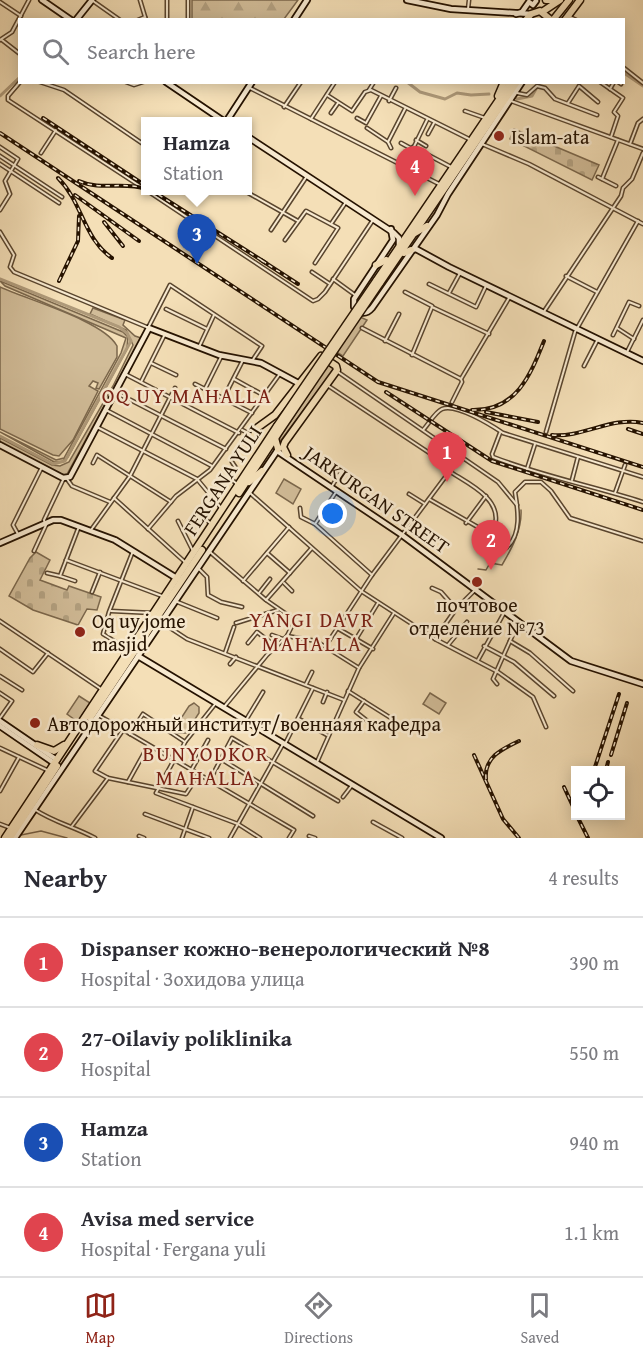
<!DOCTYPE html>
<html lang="en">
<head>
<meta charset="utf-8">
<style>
  body { margin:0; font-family:"Gentium Book Plus",serif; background:#f2f2f3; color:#2b2b33 }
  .controls { position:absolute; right:18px; bottom:18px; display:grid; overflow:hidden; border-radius:0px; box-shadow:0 3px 15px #0003 }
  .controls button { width:54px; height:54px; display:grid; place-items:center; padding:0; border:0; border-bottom:2px solid #e1e1e2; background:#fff; color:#2b2b33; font:30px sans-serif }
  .you { position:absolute; left:333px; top:514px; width:21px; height:21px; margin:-15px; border:4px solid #fff; border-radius:50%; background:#1a73e8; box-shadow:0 0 0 9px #1a73e833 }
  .badge { display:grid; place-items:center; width:39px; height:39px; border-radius:50%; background:#8f2418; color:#fff; font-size:20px; font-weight:700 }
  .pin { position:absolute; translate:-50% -50px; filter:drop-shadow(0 2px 3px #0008) }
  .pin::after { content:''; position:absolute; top:32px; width:21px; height:18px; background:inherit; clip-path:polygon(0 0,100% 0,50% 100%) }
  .popup { position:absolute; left:141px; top:117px; width:111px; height:78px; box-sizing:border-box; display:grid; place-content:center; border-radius:0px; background:#fff; filter:drop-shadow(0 2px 4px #0005); font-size:20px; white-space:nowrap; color:#7c7c81 }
  .popup b { font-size:22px; color:#2b2b33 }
  .popup::after { content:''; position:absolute; left:50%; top:100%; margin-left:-12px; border:12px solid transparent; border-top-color:#fff }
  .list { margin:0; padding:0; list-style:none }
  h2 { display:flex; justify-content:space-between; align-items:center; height:78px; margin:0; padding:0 24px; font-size:26px }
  h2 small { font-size:20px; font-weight:400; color:#7c7c81 }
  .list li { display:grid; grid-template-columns:39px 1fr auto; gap:18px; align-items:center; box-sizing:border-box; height:90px; padding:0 24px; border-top:2px solid #e1e1e2 }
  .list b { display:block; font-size:22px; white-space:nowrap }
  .list p { margin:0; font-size:20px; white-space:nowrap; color:#7c7c81 }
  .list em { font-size:20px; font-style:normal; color:#7c7c81 }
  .icon { flex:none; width:33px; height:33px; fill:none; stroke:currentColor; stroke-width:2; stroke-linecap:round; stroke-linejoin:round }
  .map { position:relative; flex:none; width:643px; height:838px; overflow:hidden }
  .search { position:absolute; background:#fff; box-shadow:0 3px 15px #0003; left:18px; right:18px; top:18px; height:66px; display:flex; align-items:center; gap:15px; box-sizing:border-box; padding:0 21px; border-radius:0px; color:#7c7c81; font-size:22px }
  .sheet { height:438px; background:#fff }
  nav { display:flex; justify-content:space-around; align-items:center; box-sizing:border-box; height:84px; border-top:2px solid #e1e1e2; background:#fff; font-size:16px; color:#7c7c81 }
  nav a { display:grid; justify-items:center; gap:3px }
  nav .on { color:#8f2418 }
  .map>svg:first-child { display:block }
</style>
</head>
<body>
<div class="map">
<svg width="643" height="838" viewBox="0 0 643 838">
  <defs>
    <pattern id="forest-firs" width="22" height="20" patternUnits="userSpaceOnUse" patternTransform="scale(1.5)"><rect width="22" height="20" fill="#d1bc98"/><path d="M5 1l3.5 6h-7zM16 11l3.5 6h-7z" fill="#b3a181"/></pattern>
    <pattern id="cemetery-stones" width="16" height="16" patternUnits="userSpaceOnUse" patternTransform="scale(1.5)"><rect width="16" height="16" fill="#d1bc98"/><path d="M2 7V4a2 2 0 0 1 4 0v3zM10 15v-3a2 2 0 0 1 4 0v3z" fill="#b3a181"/></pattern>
  </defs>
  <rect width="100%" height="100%" fill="#f4dfb7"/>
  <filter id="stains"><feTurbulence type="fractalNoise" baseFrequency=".00333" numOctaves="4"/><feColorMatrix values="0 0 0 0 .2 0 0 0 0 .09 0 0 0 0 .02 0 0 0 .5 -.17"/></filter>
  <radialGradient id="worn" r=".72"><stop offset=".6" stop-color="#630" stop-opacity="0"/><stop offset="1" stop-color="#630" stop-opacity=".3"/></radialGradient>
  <g fill="#d1bc98" stroke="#7b674c" stroke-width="1.5">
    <polygon points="0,281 123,332 128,337 127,349 68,457 61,462 54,462 0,432 56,460 64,458 121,353 126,338 5,286"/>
    <path d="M 0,287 C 28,300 104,321 117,346 L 117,357 L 99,389 L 96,388 L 98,383 L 93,381 L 89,386 L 98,391 L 73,440 L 59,456 L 53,455 L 0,429 Z"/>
    <polygon points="93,308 125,320 123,325 135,336 141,338 66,476 0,443 0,438 52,465 60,466 69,462 113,386 133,345 126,330 90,314"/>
    <polygon points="360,317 367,320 343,356 337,352"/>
    <polygon points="328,365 334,369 279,443 280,437"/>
    <polygon points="284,479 301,489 293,504 276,493"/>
    <polygon points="430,693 446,703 439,714 423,704"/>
    <polygon points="79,696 90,703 78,722 67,714"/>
    <polygon points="194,703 199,707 199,713 186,733 178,733 176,726 189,706"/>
  </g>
  <polygon fill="url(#forest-firs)" stroke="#7b674c" stroke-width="1.5" points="192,0 298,0 284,19 192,20"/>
  <g fill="url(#cemetery-stones)" stroke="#7b674c" stroke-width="1.5">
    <polygon points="514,129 599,165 592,180 510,139"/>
    <polygon points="36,552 50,560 40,580 67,590 69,586 101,597 97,610 87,609 78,625 33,610 9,596 30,558"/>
  </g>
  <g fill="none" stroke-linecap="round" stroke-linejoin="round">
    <g stroke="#776349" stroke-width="1.5">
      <path d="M 478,569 L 486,570 L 490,563 L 502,565 C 512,548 522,530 521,510"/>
      <polyline points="21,835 41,831 67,838"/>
    </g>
    <g stroke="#ae9979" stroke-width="3">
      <polyline points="624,73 643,86"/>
      <polyline points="136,82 138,82"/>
      <polyline points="407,82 420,92 445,99 457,93 471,95 489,94"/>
      <polyline points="0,96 20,77"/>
      <polyline points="517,99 532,96 540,82"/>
      <polyline points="0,279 119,327 127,333 131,341 65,461 53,464 0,436"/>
    </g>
    <defs>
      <g id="street">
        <polyline points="140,0 146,20"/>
        <polyline points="93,1 120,20"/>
        <polyline points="0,2 21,16"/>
        <polyline points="468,9 469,0"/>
        <polyline points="570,17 576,20"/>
        <polyline points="138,20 145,17"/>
        <polyline points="167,20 167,0"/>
        <polyline points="188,20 188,0"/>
        <polyline points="0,40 12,32 29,0"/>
        <polyline points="2,40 20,54"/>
        <polyline points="624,68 643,83"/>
        <polyline points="20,82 8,96 8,100 146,190"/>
        <polyline points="40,82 64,90 146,146"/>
        <polyline points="126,82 134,85 143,82"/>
        <polyline points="600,82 623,98 614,112 618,116 611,137"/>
        <polyline points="618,82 621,84"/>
        <polyline points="248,87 441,185"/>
        <polyline points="610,89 614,82"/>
        <polyline points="369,90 374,82"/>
        <polyline points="517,93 527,95 537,86 545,88 555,99 597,115"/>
        <polyline points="327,95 352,111 365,92 371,90 469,139"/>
        <polyline points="389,101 396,88"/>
        <polyline points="511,101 643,149"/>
        <polyline points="568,103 579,86 598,102"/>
        <polyline points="284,107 301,82"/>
        <polyline points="465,111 485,118"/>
        <polyline points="331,113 338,103"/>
        <polyline points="357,118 366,123 381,96"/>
        <polyline points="311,119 335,82"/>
        <polyline points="367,128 388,142 405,109"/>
        <polyline points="428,134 434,123"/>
        <polyline points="416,140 426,146"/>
        <polyline points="388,142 391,148"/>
        <polyline points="401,143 412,149"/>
        <polyline points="482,144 529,164 643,224"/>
        <polyline points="630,144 638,123 643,119"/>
        <polyline points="0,147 18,159 5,181 10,194 0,210"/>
        <polyline points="413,147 453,168"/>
        <polyline points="41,153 56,130"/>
        <polyline points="0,156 62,197"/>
        <polyline points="0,164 59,203"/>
        <polyline points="404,167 427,120"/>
        <polyline points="598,177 616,186"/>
        <polyline points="602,179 618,140"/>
        <polyline points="146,190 313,301 318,299 325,292 373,220"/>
        <polyline points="243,190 298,221"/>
        <polyline points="331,224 346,202"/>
        <polyline points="271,230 307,176"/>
        <polyline points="0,232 14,255 10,267 14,272 149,328"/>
        <polyline points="285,240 306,211 338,228 315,263"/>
        <polyline points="312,272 330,284"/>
        <polyline points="566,276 597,292"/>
        <polyline points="333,279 355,295"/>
        <polyline points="429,284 476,307 486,286"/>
        <polyline points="405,292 432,306"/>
        <polyline points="449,293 460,273"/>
        <polyline points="166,309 207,329"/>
        <polyline points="543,313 621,196 623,188 632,179 643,153"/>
        <polyline points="148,328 170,285 262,346 252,361"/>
        <polyline points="362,328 461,379"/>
        <polyline points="617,328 634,339"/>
        <polyline points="613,335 629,302 639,306"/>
        <polyline points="385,341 399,314"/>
        <polyline points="199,347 214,315"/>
        <polyline points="627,352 643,320"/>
        <polyline points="412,355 432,307 489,334"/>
        <polyline points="151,363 176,375"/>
        <polyline points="584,366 598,339"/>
        <polyline points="338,372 498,482 517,505"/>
        <polyline points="125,374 239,433"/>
        <polyline points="234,379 265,396"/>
        <polyline points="141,382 165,334"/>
        <polyline points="195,384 252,413"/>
        <polyline points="205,389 221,357"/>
        <polyline points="115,392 226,449"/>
        <polyline points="223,399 243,360"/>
        <polyline points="452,402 462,382 461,379 509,298"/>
        <polyline points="106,410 212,466"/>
        <polyline points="97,427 197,479 221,508"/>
        <polyline points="242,430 252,435"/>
        <path d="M 423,430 C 428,425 435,412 442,409 C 456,403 491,425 503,433 L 643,477"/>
        <polyline points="546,432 575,332 638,221"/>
        <path d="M 500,433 L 492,454 L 493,457 C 542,476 593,486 643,502"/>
        <polyline points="232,462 236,468 231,479 237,484"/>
        <polyline points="93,463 97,455 171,502"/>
        <polyline points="527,469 535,444"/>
        <path d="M 449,471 C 467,483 502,498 495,525 C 493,534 487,543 483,551"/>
        <polyline points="67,479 72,486 110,502"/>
        <polyline points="572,480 578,457"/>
        <polyline points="332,486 342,470"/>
        <polyline points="250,493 361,591 435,639 498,672 533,697 546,727"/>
        <polyline points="615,493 625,465"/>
        <polyline points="409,494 425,504"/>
        <polyline points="114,498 186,563"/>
        <polyline points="429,499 509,545"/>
        <polyline points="300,508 301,517 315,524 372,575"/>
        <polyline points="199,513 211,524"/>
        <polyline points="178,521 193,551"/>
        <polyline points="466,523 486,496"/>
        <polyline points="45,524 44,520 64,478"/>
        <polyline points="315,524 336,492"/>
        <polyline points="148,529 176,496 210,470 279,375"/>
        <polyline points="91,530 130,476 175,388"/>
        <polyline points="18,534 13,525 42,467"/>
        <path d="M 506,548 C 522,535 518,510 515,492 L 525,482 L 541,482 L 551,491 L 570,518 L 643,541"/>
        <polyline points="34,551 47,523"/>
        <polyline points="210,552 266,600 295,620 287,636 267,655 224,707"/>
        <polyline points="267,553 290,573"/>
        <polyline points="66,560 162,596"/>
        <polyline points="199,569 207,577 208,595 221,602 242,607"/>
        <polyline points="47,573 60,576"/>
        <polyline points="75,581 60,576 78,529"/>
        <polyline points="243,581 289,527"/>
        <polyline points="284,583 292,591"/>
        <polyline points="432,588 441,592 456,609"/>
        <polyline points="92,592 100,572"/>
        <polyline points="259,593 270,579"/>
        <polyline points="266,600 311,549"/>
        <polyline points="175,601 217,618"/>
        <polyline points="111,611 153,613"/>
        <polyline points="0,621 101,689"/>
        <polyline points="161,622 187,639 344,700"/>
        <polyline points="236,623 278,610"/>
        <polyline points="337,628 373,649"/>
        <polyline points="272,635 283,639"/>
        <polyline points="287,636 316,641 359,668"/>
        <polyline points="356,639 378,603"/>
        <polyline points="435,639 456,609 477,588"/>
        <polyline points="510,641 530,653 573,691"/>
        <polyline points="248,643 257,632 275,646"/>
        <polyline points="448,645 467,622"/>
        <polyline points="484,646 514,662 554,696"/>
        <polyline points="325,647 372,575 452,468 327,385"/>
        <polyline points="0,649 33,672 48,653"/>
        <polyline points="127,649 103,634 109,612 133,551"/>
        <polyline points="225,653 234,627"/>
        <polyline points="478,660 504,613"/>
        <polyline points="230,664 236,657"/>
        <polyline points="0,676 22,690"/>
        <polyline points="306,684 312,672"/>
        <polyline points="497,684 493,679 518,623"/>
        <polyline points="348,691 394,720"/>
        <polyline points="0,693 12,701 0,718"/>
        <polyline points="364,701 356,712 370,723"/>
        <polyline points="323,702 327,692"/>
        <polyline points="98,715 294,830 289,838"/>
        <polyline points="299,719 327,735"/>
        <polyline points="246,720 263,692"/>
        <polyline points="123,730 95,771 108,778 186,794 199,774"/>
        <polyline points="130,734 143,714 185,742"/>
        <polyline points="285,744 313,688"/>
        <polyline points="0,748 49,771"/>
        <polyline points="221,759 313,816"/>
        <polyline points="174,760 156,793 238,824 260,838"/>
        <polyline points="176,761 185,742 216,703"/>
        <polyline points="317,762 359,668 394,613"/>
        <polyline points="192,769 208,740"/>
        <polyline points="210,780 232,738 338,801"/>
        <polyline points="128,782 148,746"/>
        <polyline points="0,791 19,757"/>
        <polyline points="343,797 353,784"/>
        <path d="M 34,809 C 53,822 75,827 95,838"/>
        <polyline points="145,814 209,838"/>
        <polyline points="373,822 402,838"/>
        <polyline points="0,824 8,827"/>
        <polyline points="72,826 108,778"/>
        <polyline points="139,836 144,838"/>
        <polyline points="309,836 315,838"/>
        <polyline points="182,838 193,807"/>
        <polyline points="230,838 283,744"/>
      </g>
      <g id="secondary">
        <polyline points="42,0 71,20"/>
        <polyline points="407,0 451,9 531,14"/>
        <polyline points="516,14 522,12 529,2 533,5 536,1"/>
        <polyline points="76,20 92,0"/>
        <polyline points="294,20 307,0"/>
        <polyline points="166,82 225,122"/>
        <polyline points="226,122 252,82"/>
        <polyline points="248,137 394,233 399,238 399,245"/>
        <path d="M 391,229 L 393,240 L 354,299 L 354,307 C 359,314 366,315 372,308 L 437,215 L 448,194 L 522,82"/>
        <polyline points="411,250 416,249 449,267 643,361"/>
        <polyline points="0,445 63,478 70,477 149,328 219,355 261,363 300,384"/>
        <polyline points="277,451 402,535 571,661 643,684"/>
        <polyline points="0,543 53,520 61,520 115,540 178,579"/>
        <polyline points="138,656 441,838"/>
        <polyline points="0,721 57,760"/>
        <polyline points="0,726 54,763"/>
        <polyline points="15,838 279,448"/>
      </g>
      <g id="primary">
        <polyline points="546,0 557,0"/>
        <polyline points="542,12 560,0"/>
        <polyline points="526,20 531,14 540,11 551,20"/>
        <polyline points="553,20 569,0"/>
        <polyline points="565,20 580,0"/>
        <polyline points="498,96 504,82"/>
        <polyline points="415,233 427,226"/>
        <polyline points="404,253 411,250"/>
        <polyline points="376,265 386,260"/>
        <polyline points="376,281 511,82"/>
        <polyline points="380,283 517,82"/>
        <polyline points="254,435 257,428 275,415 321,356 336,366 337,370 285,442 283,447 287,455"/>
        <polyline points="275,438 278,449"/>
        <polyline points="249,482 262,471"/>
        <polyline points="239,493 281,429"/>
        <polyline points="90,718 202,550"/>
        <polyline points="37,745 54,751 64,745"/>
        <polyline points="5,838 277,426"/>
        <polyline points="10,838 57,766"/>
      </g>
    </defs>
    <use href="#street" stroke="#59452e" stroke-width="5"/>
    <use href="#secondary" stroke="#251200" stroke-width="8"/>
    <use href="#primary" stroke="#251200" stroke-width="9"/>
    <use href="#street" stroke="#f8ead0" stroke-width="2"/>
    <use href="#secondary" stroke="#f8ead0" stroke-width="4.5"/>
    <use href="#primary" stroke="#f4dfb7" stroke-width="6"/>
    <defs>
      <g id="rail">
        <polyline points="43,118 146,186"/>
        <polyline points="0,133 378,382 643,467"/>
        <path d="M 58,178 C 83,203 83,238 112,258"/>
        <path d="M 79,181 C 101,191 124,181 146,189"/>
        <polyline points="151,190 266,263"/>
        <polyline points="75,195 139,241"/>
        <polyline points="104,222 123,246"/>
        <polyline points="261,260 298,284"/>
        <polyline points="59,281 78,241 79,216"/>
        <polyline points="386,392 492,461 643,510"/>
        <path d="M 472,410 C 516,411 530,376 544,341"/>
        <polyline points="486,412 538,422"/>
        <polyline points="628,429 643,434"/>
        <path d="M 552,435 C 583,438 612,416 643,423"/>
        <polyline points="474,755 503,819 519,838"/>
        <polyline points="611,755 627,703"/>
        <polyline points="594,770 619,694"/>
        <polyline points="606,770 608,762"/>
        <path d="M 486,779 C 484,757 502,749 519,741"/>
        <polyline points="564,787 576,813"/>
        <polyline points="577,816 588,838"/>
      </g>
    </defs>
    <use href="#rail" stroke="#251200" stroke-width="4"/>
    <use href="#rail" stroke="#f8ead0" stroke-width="1.5" stroke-dasharray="4.5" stroke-linecap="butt"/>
    <defs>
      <g id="primary-bridge">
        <polyline points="277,426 376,281"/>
        <polyline points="281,429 380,283"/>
      </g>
    </defs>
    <use href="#primary-bridge" stroke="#251200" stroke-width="9" stroke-linecap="butt"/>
    <use href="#primary-bridge" stroke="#f4dfb7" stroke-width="6"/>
  </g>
  <g fill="#8f2418" stroke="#f8ead0" stroke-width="2">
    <circle cx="499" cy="136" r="6"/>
    <circle cx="477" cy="582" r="6"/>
    <circle cx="80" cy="632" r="6"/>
    <circle cx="35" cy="723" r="6"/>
  </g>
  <g text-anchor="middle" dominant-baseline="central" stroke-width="5" stroke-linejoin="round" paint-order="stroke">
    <g font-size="20" fill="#251200" stroke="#f8ead0" text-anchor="start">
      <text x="511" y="136">Islam-ata</text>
      <text x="477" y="604" text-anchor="middle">почтовое<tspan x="477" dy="23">отделение №73</tspan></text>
      <text x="92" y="620">Oq uy jome<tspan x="92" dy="23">masjid</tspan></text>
      <text x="47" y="723">Автодорожный институт/военнаяя кафедра</text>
    </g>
    <g font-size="20" fill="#251200" stroke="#f8ead0">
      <text transform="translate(222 480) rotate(-57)">FERGANA YULI</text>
      <text transform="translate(377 499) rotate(35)">JARKURGAN STREET</text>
    </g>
    <g font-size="21" letter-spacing="1.5" fill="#7a1f14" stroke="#f8ead0">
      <text x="187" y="395">OQ UY MAHALLA</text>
      <text x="312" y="619">YANGI DAVR<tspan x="312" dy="24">MAHALLA</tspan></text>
      <text x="206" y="753">BUNYODKOR<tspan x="206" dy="24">MAHALLA</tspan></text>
    </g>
  </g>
  <rect width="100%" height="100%" filter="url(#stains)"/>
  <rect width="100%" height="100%" fill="url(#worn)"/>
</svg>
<div class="controls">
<button><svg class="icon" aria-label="locate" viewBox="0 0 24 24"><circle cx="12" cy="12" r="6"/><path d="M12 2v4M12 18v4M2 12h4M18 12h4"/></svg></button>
</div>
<div class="you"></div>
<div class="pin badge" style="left:447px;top:482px;background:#e0444e">1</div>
<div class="pin badge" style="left:491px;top:570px;background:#e0444e">2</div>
<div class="pin badge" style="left:197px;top:264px;background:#1a4fb4">3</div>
<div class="popup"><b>Hamza</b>Station</div>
<div class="pin badge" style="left:415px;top:196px;background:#e0444e">4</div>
<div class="search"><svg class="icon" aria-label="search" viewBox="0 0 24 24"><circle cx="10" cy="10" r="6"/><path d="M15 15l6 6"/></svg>Search here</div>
</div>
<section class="sheet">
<h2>Nearby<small>4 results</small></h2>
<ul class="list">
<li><span class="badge" style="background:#e0444e">1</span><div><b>Dispanser кожно-венерологический №8</b><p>Hospital · Зохидова улица</p></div><em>390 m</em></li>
<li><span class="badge" style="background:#e0444e">2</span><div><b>27-Oilaviy poliklinika</b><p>Hospital</p></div><em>550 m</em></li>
<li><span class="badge" style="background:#1a4fb4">3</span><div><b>Hamza</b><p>Station</p></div><em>940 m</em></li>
<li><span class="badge" style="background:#e0444e">4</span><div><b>Avisa med service</b><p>Hospital · Fergana yuli</p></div><em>1.1 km</em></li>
</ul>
</section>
<nav>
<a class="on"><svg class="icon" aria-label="map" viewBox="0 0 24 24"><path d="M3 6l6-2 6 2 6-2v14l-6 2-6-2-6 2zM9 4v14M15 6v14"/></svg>Map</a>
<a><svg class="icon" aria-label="directions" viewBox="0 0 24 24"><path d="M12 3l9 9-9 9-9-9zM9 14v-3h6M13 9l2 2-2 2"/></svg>Directions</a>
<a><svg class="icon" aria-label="saved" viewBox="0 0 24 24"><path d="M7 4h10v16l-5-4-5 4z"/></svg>Saved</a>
</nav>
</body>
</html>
